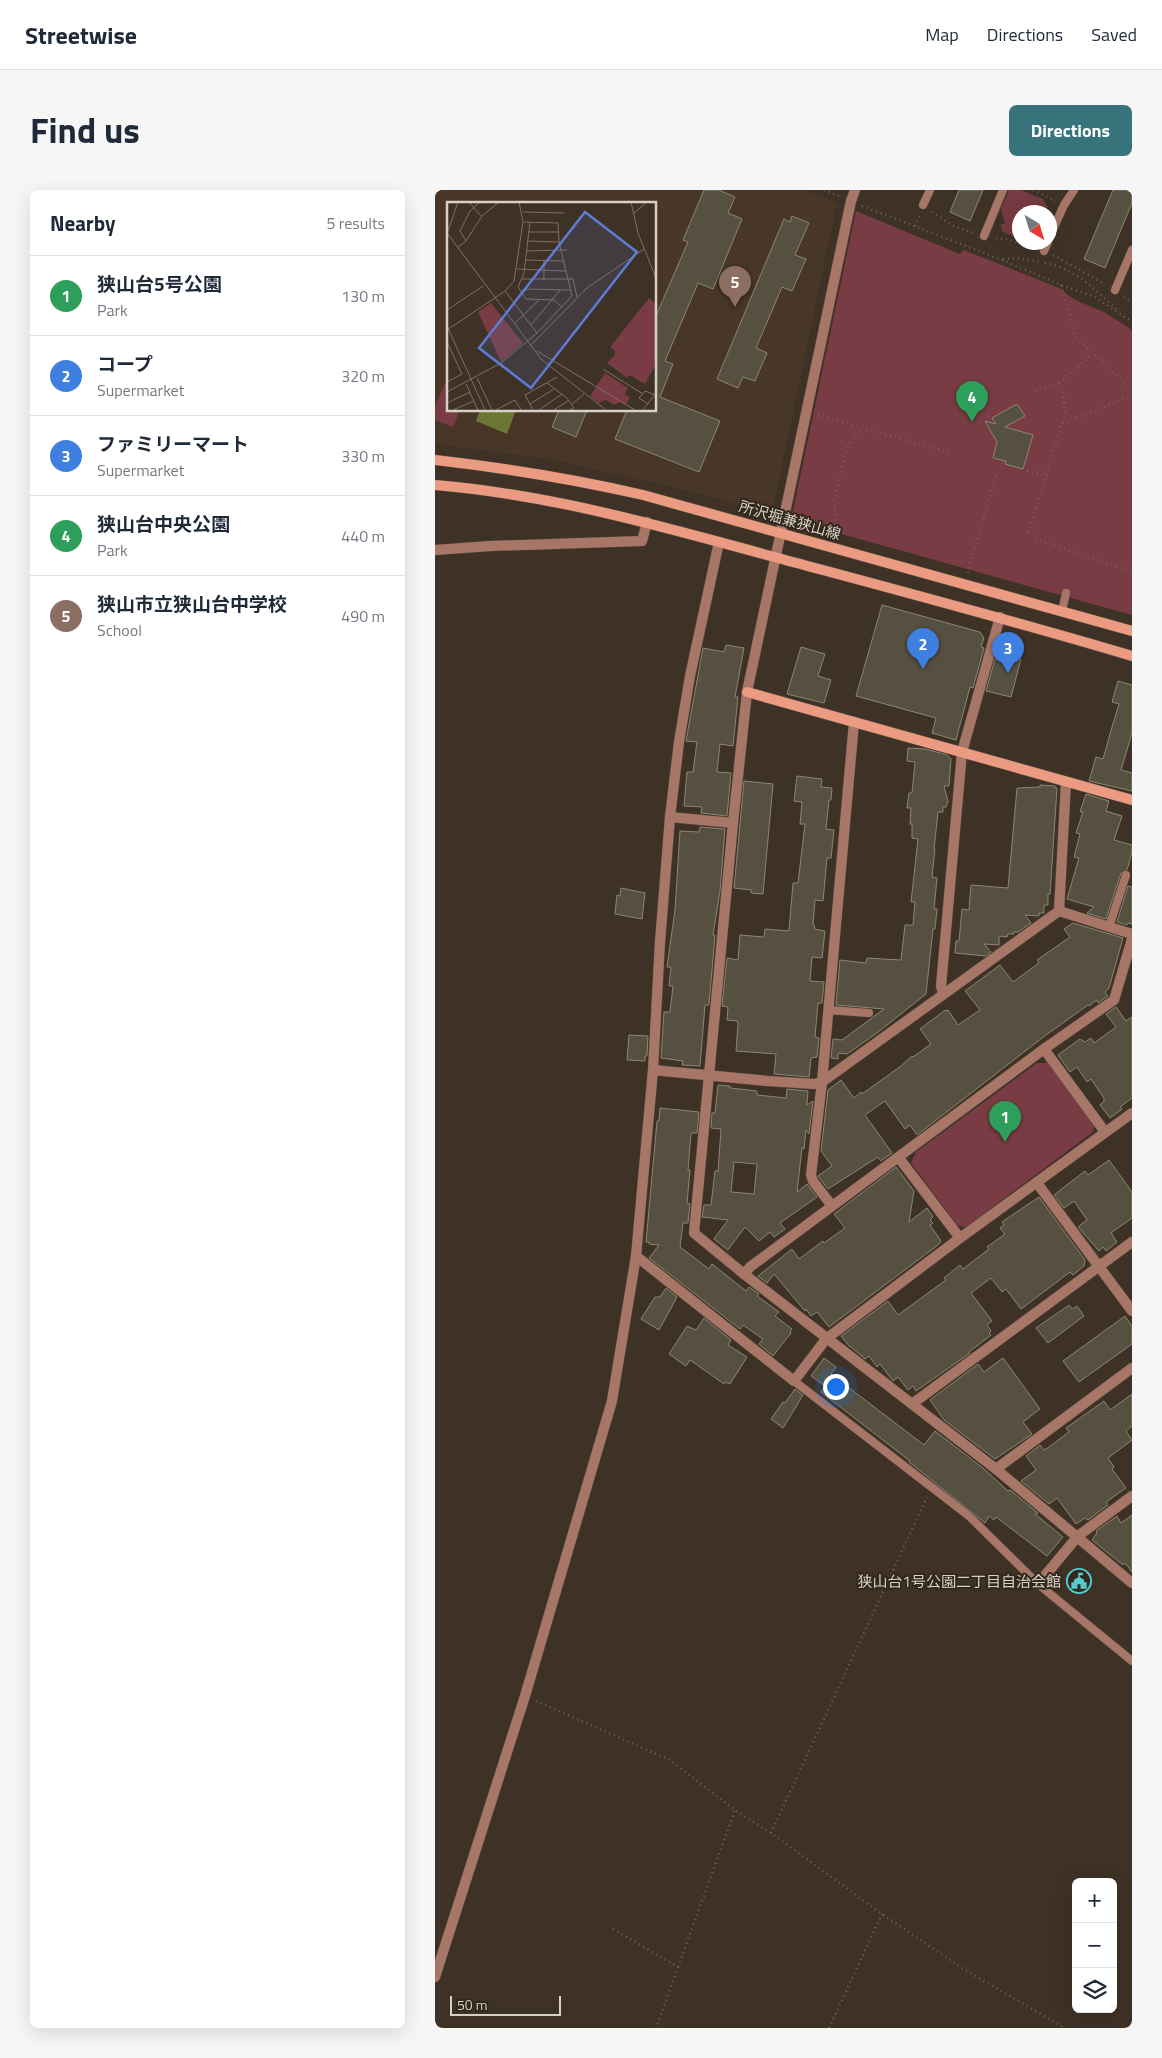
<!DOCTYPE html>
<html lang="en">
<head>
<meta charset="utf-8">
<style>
  body { margin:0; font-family:"Titillium Web","Noto Sans JP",sans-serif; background:#f6f6f7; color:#1f2937 }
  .controls { position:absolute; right:15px; bottom:15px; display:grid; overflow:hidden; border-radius:8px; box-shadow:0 5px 20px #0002 }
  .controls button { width:45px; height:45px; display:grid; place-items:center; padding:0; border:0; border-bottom:1px solid #e0e1e3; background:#fff; color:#1f2937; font:25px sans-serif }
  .compass { position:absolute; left:577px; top:15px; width:45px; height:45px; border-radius:50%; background:#fff; box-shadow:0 5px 20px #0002; rotate:142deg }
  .scale { position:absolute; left:15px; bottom:12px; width:111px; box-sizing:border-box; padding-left:5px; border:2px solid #d8d0c9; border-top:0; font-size:14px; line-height:18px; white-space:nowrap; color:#d8d0c9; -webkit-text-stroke:4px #33281c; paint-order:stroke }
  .you { position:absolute; left:400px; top:1196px; width:18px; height:18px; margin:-12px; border:4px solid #fff; border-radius:50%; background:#1a73e8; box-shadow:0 0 0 8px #1a73e833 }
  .badge { display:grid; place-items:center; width:32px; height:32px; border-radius:50%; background:#36737b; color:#fff; font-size:16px; font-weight:700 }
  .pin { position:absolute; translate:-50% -41px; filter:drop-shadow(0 1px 2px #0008) }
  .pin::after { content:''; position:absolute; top:26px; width:18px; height:15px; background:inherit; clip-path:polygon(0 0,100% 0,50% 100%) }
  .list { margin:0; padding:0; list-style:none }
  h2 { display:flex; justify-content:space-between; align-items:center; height:65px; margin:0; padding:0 20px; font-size:21px }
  h2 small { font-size:16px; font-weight:400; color:#747a83 }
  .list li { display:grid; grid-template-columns:32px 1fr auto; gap:15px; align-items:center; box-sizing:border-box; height:80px; padding:0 20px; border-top:1px solid #e0e1e3 }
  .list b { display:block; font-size:19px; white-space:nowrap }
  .list p { margin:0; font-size:16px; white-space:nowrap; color:#747a83 }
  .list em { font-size:16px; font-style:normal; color:#747a83 }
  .icon { flex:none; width:28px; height:28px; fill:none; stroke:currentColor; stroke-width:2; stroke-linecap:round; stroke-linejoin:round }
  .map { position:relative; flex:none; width:697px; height:1838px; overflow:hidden; border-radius:8px }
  header { display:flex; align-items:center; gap:30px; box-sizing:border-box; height:70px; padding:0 25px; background:#fff; border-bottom:1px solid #e0e1e3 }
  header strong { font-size:24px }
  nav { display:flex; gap:28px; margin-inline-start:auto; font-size:18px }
  .intro { display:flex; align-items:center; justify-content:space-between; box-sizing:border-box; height:120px; padding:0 30px }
  h1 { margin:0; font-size:35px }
  .button { padding:12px 22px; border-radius:8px; background:#36737b; color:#fff; font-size:18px; font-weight:700 }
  main { display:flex; gap:30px; padding:0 30px }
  aside { flex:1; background:#fff; border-radius:8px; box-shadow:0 5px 20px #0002 }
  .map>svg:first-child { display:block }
</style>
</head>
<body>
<header>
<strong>Streetwise</strong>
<nav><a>Map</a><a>Directions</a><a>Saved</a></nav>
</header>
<div class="intro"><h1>Find us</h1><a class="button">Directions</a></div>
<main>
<aside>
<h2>Nearby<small>5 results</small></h2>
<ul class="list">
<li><span class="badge" style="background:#2e9e5b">1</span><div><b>狭山台5号公園</b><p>Park</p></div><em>130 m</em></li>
<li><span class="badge" style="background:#3f7fe0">2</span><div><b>コープ</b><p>Supermarket</p></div><em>320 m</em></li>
<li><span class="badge" style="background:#3f7fe0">3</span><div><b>ファミリーマート</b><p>Supermarket</p></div><em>330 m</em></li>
<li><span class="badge" style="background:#2e9e5b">4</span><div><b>狭山台中央公園</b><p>Park</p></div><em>440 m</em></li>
<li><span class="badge" style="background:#8d6e63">5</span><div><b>狭山市立狭山台中学校</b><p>School</p></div><em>490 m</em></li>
</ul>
</aside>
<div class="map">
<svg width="697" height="1838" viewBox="0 0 697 1838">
  <rect width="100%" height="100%" fill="#3e3126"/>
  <path fill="#483626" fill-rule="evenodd" d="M 0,0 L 370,0 L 402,13 L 338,319 L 332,323 L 258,302 L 119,270 L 0,254 ZM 14,14 L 220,14 L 220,220 L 14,220 Z"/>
  <g fill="#793c44">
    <polygon points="574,0 586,0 608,9 615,23 584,22 584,49 568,42 565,35 570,33 566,19"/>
    <polygon points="421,21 525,64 529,60 624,98 640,110 669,122 697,140 697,425 360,331 357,325"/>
    <polygon points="14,183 14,220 25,220 18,237 0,230 0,217"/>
    <polygon points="602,873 613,873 659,935 658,942 531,1037 523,1036 476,973 481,962"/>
  </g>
  <polygon fill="#6c7736" points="45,220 81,220 72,244 41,231"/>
  <g fill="#565040" stroke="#8c8675" fill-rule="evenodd">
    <polygon points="269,0 284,0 300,7 293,23 307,29 278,99 263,93 230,171 238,174 225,207 285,231 264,282 180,249 192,220 220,220 220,128 253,52 248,50"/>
    <polygon points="524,0 548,0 535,31 515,22"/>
    <polygon points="678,0 697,0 697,13 670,78 649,69"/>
    <polygon points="357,26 374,33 360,65 371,69 357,101 347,97 321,158 332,163 320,191 308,187 303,198 282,189 349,29 355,32"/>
    <polygon points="582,214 590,226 570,237 598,245 588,279 570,274 571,271 558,268 562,252 550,231 561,234 557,228"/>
    <polygon points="124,220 152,220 141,247 117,237"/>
    <polygon points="447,415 545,442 549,448 546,457 549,458 538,498 535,497 521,550 497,543 501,528 421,506"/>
    <polygon points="291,455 309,458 300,507 303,507 298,556 285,554 282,582 296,583 292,626 266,623 267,617 249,616 252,582 258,582 262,552 251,551 268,458 289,462"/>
    <polygon points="366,457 390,464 383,486 396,490 389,513 352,504"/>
    <polygon points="562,462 586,469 576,507 551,501"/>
    <polygon points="683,491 697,495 697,543 686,580 697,583 697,601 654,591 661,567 668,569 677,537 684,514 677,512"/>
    <polygon points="473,558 491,559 512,565 516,569 514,596 509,596 513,611 511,617 508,617 508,622 503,622 499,659 500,659 497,687 502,688 499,719 502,719 500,739 498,739 491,804 442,843 412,864 403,863 403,869 396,868 398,849 407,850 449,819 401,815 405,770 431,773 432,768 466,770 470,735 478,735 480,712 476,712 483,649 477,648 477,634 475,634 476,618 472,618 474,603 477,603 480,572 472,571"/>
    <polygon points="362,586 387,589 386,597 397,598 396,610 394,610 391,639 399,640 396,668 392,668 388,711 380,710 378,735 380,736 379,739 390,741 387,768 377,767 375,791 389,792 387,813 383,813 380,847 384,848 382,867 376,868 374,887 339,884 341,864 301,861 303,834 302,831 292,830 293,817 287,816 292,768 303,770 305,745 329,747 330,739 354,741 358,693 363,693 370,634 365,634 367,612 359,611"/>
    <polygon points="309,591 338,594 328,704 316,703 316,700 299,698"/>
    <polygon points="605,595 620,596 620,598 622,598 615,704 613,704 613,715 609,715 609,723 604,723 604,726 590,725 596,733 583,742 579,742 579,744 573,744 572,747 564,746 564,755 549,754 556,762 551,766 520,763 521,751 524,751 527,719 534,720 536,695 573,698 582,598 605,597"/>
    <polygon points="651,604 674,611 671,621 687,626 679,650 697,655 697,662 692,680 686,683 671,729 652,723 659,717 632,709 644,668 639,667 645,644 641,643 648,622 645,622"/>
    <polygon points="265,637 290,639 285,701 278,745 280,745 274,815 270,815 265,876 247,875 248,871 226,868 229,822 235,822 238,796 234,796 236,777 232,777 240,720 245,641 264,642"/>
    <polygon points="693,696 697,697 697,734 693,733 692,735 682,732"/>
    <polygon points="186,698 210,703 207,729 180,724 182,705 185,706"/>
    <polygon points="638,733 688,748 674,798 670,802 673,806 663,813 662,810 654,816 653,815 611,845 482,945 475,935 470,939 450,911 430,925 457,963 446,971 443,967 393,999 383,986 397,976 386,961 393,900 406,890 419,908 426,902 427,904 466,876 477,866 478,867 496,854 485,839 509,821 513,820 523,835 545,820 530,801 565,775 578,792 604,773 602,770 635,747 629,739"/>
    <polygon points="681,817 691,831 697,827 697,908 685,917 687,919 675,928 665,915 669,911 669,908 656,889 652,892 642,877 635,882 623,865 645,849 650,852 656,848 659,853 681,837 671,824"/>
    <polygon points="194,845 213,846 212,866 210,866 210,871 192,870"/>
    <path d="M 283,895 L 295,896 L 295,898 L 322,901 L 322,905 L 351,908 L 352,899 L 373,901 L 372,915 L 378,911 L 374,944 L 371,940 L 369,959 L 367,958 L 362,1002 L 372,994 L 382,1007 L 345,1033 L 350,1039 L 339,1047 L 335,1042 L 324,1051 L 310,1037 L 293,1060 L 279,1049 L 293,1030 L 267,1027 L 269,1015 L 276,1015 L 280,981 L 283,981 L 286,939 L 276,938 L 277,923 L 280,923 ZM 299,972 L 322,974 L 319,1004 L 296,1002 Z"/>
    <polygon points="225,918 264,922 262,943 256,943 253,980 255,980 252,1013 255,1014 253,1033 248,1033 245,1057 274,1079 277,1074 311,1101 314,1097 324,1104 322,1106 344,1122 340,1126 357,1139 355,1141 356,1143 338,1166 324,1154 328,1149 308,1135 305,1139 214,1068 224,1055 214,1054 214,1052 211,1052 222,931 224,931"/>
    <polygon points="674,970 697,1002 697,1028 676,1043 682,1052 671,1061 668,1057 664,1061 643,1037 652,1030 639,1011 629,1018 619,1005 650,981 653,985"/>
    <polygon points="461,977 479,1001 474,1032 492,1018 498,1027 495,1030 498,1033 495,1035 506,1051 503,1055 394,1137 382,1122 376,1126 371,1119 370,1121 339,1084 332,1093 323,1086 357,1059 364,1069 388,1051 389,1053 410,1038 399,1024"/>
    <polygon points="604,1007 650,1070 649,1076 638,1085 635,1082 586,1119 571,1099 567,1102 556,1088 536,1103 557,1131 552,1135 556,1141 554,1143 556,1145 534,1162 535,1163 481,1201 478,1196 473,1200 463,1187 458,1191 445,1174 442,1177 434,1166 430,1169 416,1157 415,1157 406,1146 453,1111 463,1125 511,1090 509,1088 525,1075 528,1079 554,1059 552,1057 570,1044 565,1038 569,1035 567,1032"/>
    <polygon points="231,1098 242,1107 224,1140 206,1129 220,1107 225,1107"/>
    <polygon points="634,1115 637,1119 642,1116 649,1126 613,1153 601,1138"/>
    <polygon points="690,1126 697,1136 697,1154 644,1192 628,1171"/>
    <polygon points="269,1128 296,1150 293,1155 312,1167 295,1194 290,1192 289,1194 255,1170 251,1176 234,1164 252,1136 261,1140"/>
    <polygon points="389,1168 401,1177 396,1184 489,1255 500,1241 548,1278 573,1301 575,1300 603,1323 600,1324 628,1347 612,1366 561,1327 559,1330 554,1326 550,1333 474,1272 475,1271 386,1202 390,1196 376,1186"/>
    <polygon points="568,1168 605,1219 588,1232 597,1244 560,1269 509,1230 495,1210 543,1174 549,1182"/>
    <polygon points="360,1199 368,1205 348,1238 336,1229 348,1212 350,1213"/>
    <polygon points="697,1204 697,1236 691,1241 697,1250 673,1268 679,1277 677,1279 691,1298 671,1312 673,1315 653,1330 650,1328 641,1334 622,1308 614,1314 586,1291 601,1280 591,1266 605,1255 609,1260 614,1257 634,1242 631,1238 669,1211 675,1220"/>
    <polygon points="697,1325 697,1382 690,1373 688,1375 657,1350 662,1343 661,1341 682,1326 686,1333"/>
  </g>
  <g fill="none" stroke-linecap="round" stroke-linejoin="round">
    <defs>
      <g id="lane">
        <polyline points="488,15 495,0"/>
        <polyline points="549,46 568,0"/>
        <polyline points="614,48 629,15 639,0"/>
        <polyline points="609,61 613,52"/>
        <polyline points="680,100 697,60"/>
        <polyline points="627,421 631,403"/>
        <polyline points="674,737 691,685"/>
        <polyline points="393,820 434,823"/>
        <polyline points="359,1191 534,1326 603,1394 697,1471"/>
      </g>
      <g id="street">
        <polyline points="420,0 416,11 312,502 298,633 259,1043 309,1084 561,1279 697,1393"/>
        <polyline points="0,360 55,356 207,351 212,332"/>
        <polyline points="235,627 298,633"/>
        <polyline points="624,721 631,592"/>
        <polyline points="508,803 506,796 527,562 565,427"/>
        <polyline points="609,859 670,942"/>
        <polyline points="218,880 333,891 379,894 387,892 624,721 697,744"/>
        <polyline points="464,968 525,1048"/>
        <polyline points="602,993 697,1121"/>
        <polyline points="397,1016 378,991 376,985 387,892 419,532"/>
        <polyline points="201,1066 359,1191 391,1149 525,1048 697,923"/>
        <polyline points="309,1084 315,1077 609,859 679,810 697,749"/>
        <polyline points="477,1214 697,1052"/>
        <polyline points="561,1279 697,1178"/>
        <polyline points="603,1394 643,1346 697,1306"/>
        <polyline points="0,1787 90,1506 177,1211 201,1066 218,880 225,752 235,627 244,552 255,486 284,352"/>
      </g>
      <g id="secondary">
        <path d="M 0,270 C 70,278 139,289 208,305 L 697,441"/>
        <path d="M 0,295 C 119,305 229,337 343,368 C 462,400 580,431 697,466"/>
        <polyline points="312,502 697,610"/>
      </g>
    </defs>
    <use href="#lane" stroke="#5a4e43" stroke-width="9"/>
    <use href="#street" stroke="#5a4e43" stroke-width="11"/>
    <use href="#secondary" stroke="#5a4e43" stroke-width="11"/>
    <g stroke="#70645b" stroke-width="2.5" stroke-dasharray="1 4" stroke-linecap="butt">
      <polyline points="389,0 406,7"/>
      <polyline points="598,0 621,11"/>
      <polyline points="427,16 567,70 626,95 658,106 697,132"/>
      <polyline points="497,22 519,36 539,43"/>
      <polyline points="480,36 484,26"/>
      <polyline points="561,48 575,50 599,58"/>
      <polyline points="618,65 670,94"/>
      <polyline points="568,69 583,68 605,72"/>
      <path d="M 610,73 C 640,78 662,101 683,121"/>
      <polyline points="626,95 641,148 697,199"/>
      <polyline points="689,107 697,113"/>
      <polyline points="624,193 628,201 630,224 594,342 599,348 697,382"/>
      <polyline points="600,201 624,193 657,164"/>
      <polyline points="383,225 516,263"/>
      <polyline points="627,233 697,206"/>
      <polyline points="592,281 612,286"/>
      <polyline points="396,345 401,326 399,311 412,258 426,238"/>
      <polyline points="533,383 562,282"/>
      <polyline points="101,1511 235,1570 300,1620 336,1643 447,1724 530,1780 630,1838"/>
      <polyline points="336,1643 492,1307"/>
      <polyline points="178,1739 243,1777 221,1838"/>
      <polyline points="243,1777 300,1620"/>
      <polyline points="394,1838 447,1724"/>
    </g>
    <use href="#lane" stroke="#a87666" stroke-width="8"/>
    <use href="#street" stroke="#a87666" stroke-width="10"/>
    <use href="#secondary" stroke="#ea9b81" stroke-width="10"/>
  </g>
  <defs>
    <symbol id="civic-ring" viewBox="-11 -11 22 22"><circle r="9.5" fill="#33281c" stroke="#52cdce" stroke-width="1.5"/><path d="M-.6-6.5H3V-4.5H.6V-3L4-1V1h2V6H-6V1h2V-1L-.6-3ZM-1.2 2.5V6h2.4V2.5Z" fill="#52cdce"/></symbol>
  </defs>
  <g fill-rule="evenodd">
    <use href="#civic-ring" x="630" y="1377" width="28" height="28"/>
  </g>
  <g text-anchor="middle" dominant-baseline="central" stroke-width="4" stroke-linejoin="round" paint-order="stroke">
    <g font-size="15" fill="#d8d0c9" stroke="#33281c">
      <text transform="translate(355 330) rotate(16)">所沢堀兼狭山線</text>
    </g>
    <g font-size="15" fill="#d8d0c9" stroke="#33281c" text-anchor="end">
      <text x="626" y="1391">狭山台1号公園二丁目自治会館</text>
    </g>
  </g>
  <g transform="translate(12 12)">
    <rect width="209" height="209" fill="#3e3126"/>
    <path d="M 202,96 L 209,102 L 209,162 L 198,182 L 183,173 L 180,176 L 160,161 L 168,153 L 168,149 L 163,145 ZM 44,101 L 76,141 L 54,160 L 31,110 ZM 158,171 L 181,186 L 178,192 L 183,196 L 179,202 L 173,200 L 167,203 L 159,198 L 152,201 L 143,194 Z" fill="#793c44"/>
    <path fill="none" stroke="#7c7167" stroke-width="1" d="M 22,0 L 34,14M 184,0 L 191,31 L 209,76M 76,10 L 117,11M 187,11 L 200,0M 83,20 L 77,71 L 71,85 L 79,97 L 107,98 L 115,105M 81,30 L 111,30M 0,31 L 94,157 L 159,208M 0,32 L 11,0M 19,39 L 13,29 L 23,9 L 33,0M 80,39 L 112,40M 11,45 L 19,39 L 35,14 L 52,0M 79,49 L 120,48M 78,58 L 116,59M 70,67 L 119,69M 75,77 L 126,77 L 130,95M 97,78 L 97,59M 58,89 L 90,131M 75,91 L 80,87 L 123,88M 0,108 L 36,84M 67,122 L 92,98M 84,123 L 113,88M 0,124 L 38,208M 0,128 L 58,89 L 67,79 L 76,20 L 72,0M 0,140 L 15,172 L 0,180M 84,143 L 140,86 L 197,47M 90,149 L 188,208M 156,167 L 196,192M 30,176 L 45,208M 100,181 L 120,196 L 127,206 L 123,208M 19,182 L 31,208M 0,190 L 54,161 L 90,131 L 125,94 L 112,40 L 111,21 L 77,20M 0,201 L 23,190M 83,202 L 107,187M 125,202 L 137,192M 201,202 L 192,196 L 198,189 L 208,193M 6,208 L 27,199M 49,208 L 68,198 L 74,208M 86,208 L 78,193 L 110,175M 92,208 L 115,192M 107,208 L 122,198M 196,208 L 209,191"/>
    <path fill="#5e7cd3" fill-opacity="0.15" stroke="#5e7cd3" stroke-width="2.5" d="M 138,10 L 190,50 L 84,186 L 32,146 Z"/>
    <rect width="209" height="209" fill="none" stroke="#d8d0c9" stroke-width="2.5"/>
  </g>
</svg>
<div class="controls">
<button>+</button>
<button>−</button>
<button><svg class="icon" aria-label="layers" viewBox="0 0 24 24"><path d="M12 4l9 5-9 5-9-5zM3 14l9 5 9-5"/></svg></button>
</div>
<svg class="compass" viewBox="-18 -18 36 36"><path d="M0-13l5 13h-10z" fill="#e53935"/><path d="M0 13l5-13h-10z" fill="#747a83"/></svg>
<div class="scale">50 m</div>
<div class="you"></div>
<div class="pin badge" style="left:570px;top:952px;background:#2e9e5b">1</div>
<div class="pin badge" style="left:488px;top:479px;background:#3f7fe0">2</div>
<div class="pin badge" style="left:573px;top:483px;background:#3f7fe0">3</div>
<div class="pin badge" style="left:537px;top:232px;background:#2e9e5b">4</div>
<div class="pin badge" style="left:300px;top:117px;background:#8d6e63">5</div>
</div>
</main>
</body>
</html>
